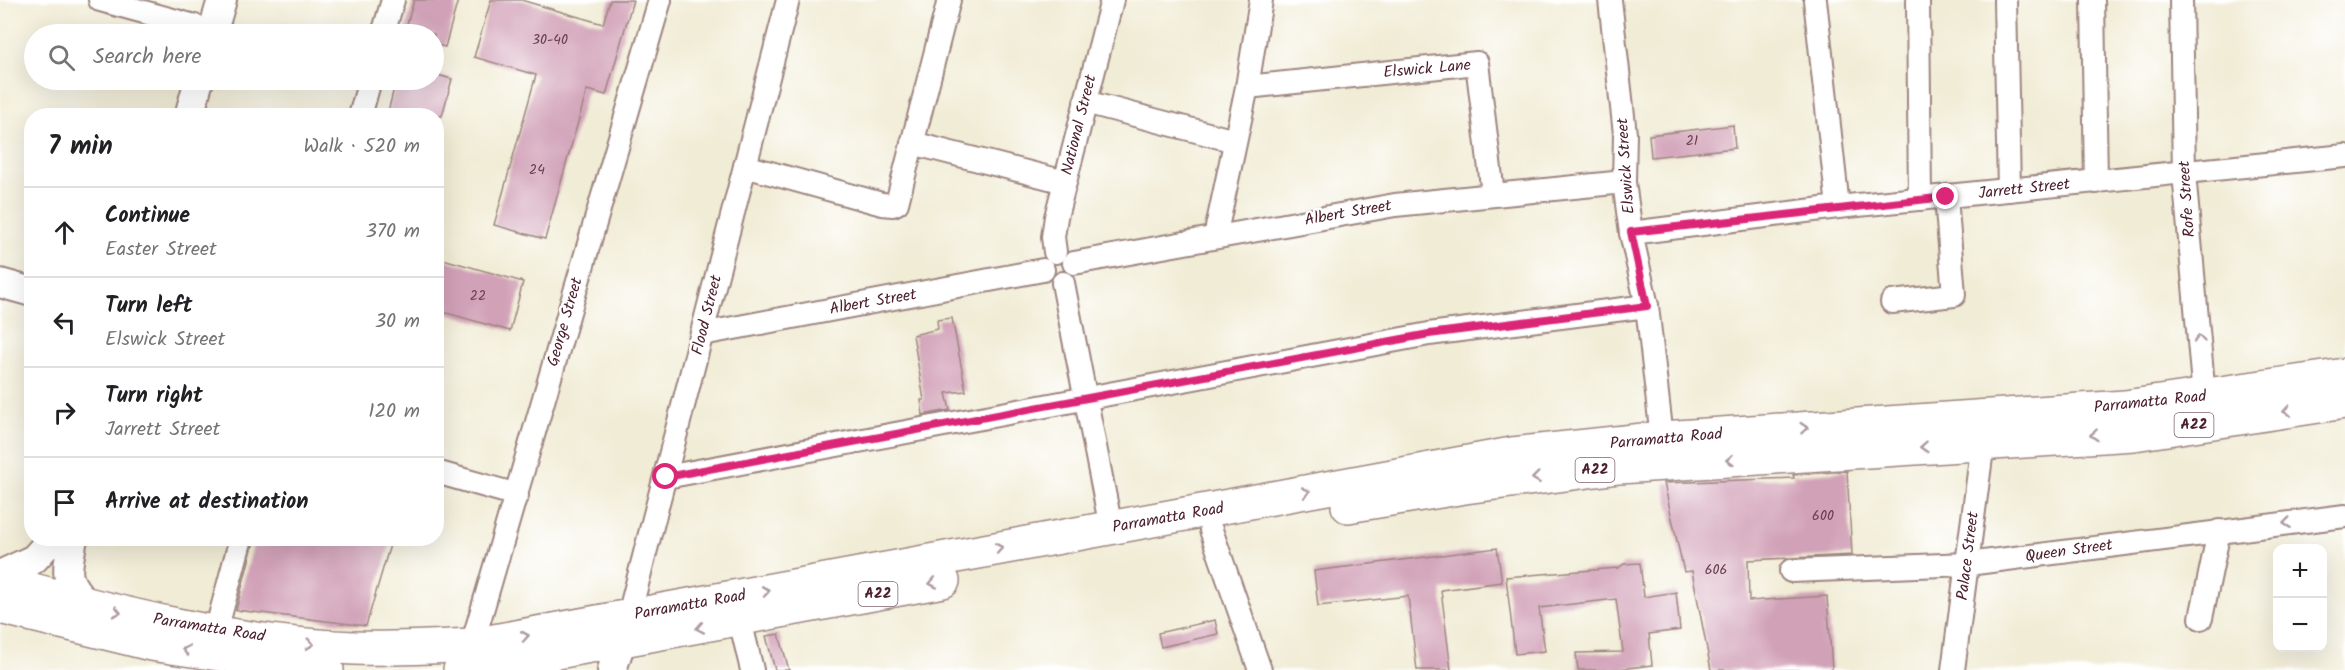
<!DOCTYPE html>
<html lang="en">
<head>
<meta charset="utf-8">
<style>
  body { margin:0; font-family:Kalam,sans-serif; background:#f6f6f6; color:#202124 }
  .controls { position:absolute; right:18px; bottom:18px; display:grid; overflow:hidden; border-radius:12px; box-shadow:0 6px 24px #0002 }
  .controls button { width:54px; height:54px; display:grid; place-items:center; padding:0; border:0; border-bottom:2px solid #e0e0e0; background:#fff; color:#202124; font:30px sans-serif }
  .stop { position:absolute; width:18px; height:18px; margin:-14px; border:4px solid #db2777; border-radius:50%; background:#fff }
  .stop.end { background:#db2777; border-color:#fff; box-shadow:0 2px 6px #0008 }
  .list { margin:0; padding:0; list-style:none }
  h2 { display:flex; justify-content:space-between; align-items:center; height:78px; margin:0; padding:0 24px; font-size:26px }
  h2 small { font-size:20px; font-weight:400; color:#757577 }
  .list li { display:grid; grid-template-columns:39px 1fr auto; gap:18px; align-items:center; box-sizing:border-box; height:90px; padding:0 24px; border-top:2px solid #e0e0e0 }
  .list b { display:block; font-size:22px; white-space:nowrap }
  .list p { margin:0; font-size:20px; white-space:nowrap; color:#757577 }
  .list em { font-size:20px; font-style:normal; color:#757577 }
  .icon { flex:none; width:33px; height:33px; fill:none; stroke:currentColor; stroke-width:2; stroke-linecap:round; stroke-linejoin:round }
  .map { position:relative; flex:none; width:2345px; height:670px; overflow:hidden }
  .search { position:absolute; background:#fff; box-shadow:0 6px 24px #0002; left:24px; top:24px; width:420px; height:66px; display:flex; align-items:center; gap:15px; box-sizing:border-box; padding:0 21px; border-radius:33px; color:#757577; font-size:22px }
  .panel { position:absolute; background:#fff; box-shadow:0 6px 24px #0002; left:24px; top:108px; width:420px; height:438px; border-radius:24px }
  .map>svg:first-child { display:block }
</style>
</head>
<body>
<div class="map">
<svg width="2345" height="670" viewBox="0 0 2345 670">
  <rect width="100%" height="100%" fill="#fff"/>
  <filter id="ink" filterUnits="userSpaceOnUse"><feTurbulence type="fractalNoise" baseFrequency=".0167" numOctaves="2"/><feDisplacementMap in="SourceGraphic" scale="12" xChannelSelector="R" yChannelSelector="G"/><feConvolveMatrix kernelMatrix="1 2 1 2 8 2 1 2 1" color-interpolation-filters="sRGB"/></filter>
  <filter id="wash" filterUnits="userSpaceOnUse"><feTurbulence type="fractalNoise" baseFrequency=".008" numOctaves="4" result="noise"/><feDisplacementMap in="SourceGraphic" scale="24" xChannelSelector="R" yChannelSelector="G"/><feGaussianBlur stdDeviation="1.35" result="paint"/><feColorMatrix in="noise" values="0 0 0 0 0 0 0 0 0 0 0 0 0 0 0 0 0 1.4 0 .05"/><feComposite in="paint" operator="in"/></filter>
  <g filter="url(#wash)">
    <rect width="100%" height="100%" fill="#f1ecd5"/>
    <g id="blocks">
      <g fill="#d1a1b7">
        <polygon points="414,0 458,0 445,47 434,44 434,34 404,34"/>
        <polygon points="491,0 521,0 603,24 610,0 633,0 606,95 587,90 545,239 494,225 536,75 474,57"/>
        <polygon points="434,74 452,79 442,116 387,116 396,80 434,80"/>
        <polygon points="1733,125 1735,148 1651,157 1649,135"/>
        <polygon points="436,257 523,282 510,331 436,310"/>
        <polygon points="952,318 966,391 946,393 950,410 923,415 921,400 924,400 913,335 938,329 937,320"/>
        <polygon points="1847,471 1852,555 1748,560 1749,601 1827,596 1832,670 1711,670 1692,571 1684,572 1664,483 1794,478 1793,475"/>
        <polygon points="255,538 392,538 366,626 236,610"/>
        <polygon points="1497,548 1502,582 1441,590 1451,670 1417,670 1408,596 1318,606 1314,571"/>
        <polygon points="1640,563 1644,597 1676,592 1680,630 1649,634 1652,665 1611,670 1578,670 1576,653 1623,652 1616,599 1539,608 1545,651 1515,654 1506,577 1618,568 1624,564"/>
        <polygon points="1215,620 1218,634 1161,647 1158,633"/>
        <polygon points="779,634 789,670 775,670 766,636"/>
      </g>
    </g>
  </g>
  <g filter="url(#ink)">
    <use href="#blocks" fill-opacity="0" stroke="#9e8680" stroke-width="1.5"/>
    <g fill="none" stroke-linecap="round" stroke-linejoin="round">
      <defs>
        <g id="minor">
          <polyline points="100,0 213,31"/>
          <polyline points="1610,0 1625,134 1624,182 1631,233 1647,306 1662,438"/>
          <polyline points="1815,0 1838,207"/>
          <polyline points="1918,0 1920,199"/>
          <polyline points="2005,0 2009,190"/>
          <polyline points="2093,0 2096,182"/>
          <polyline points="2181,0 2184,173 2204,397"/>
          <polyline points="383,34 393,0"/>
          <polyline points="1247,87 1477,63 1493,194"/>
          <polyline points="1085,102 1235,141"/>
          <polyline points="360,116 370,80"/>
          <polyline points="912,143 1065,182"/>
          <polyline points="745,166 882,204 893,205 897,203 949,0"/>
          <polyline points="1631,233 1838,207 2345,156"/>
          <polyline points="1215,237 1247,87 1261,0"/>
          <polyline points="1055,252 1053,237 1056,217 1112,0"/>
          <polyline points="1074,263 1395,205 1624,182"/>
          <polyline points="1063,283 1111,528"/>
          <polyline points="1892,302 1954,295 1946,197"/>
          <polyline points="702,334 1043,270"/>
          <polyline points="436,472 517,495"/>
          <polyline points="666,477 1429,334 1647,306"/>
          <polyline points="1211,530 1260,670"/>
          <polyline points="1791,571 1968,564 2345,516"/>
          <polyline points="629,615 788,0"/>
          <polyline points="2201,618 2219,531"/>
          <polyline points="740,620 752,670"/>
          <polyline points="216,631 241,538"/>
          <polyline points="472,645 660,0"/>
          <polyline points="1953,670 1983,442"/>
        </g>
        <g id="major">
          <polyline points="212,34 222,0"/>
          <polyline points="189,116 199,80"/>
          <polyline points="0,283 32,292"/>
          <path d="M 73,538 C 67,574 62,576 86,604"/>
          <polyline points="0,575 34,559 53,538"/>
          <polyline points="612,670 628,620"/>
        </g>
        <g id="highway">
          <polyline points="1348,506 1465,487 1619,467 2134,434 2345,402"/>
          <path d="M 0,581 C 113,612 236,644 354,648 C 393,649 433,647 472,645 L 1512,454 L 1662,438 L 2125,407 L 2345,375"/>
          <polyline points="0,607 151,644 327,670"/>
          <polyline points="460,670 943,581"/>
        </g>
      </defs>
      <use href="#minor" stroke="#9e8680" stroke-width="26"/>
      <use href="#major" stroke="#9e8680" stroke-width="32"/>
      <use href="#highway" stroke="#9e8680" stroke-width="36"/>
      <use href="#minor" stroke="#fff" stroke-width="22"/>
      <use href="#major" stroke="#fff" stroke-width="28"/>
      <use href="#highway" stroke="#fff" stroke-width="33"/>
    </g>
    <defs><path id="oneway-chevron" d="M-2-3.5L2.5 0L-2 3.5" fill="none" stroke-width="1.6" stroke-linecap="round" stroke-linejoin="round" transform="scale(1.5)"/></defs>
    <g stroke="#ae9aa0">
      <use href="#oneway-chevron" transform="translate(2199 339) rotate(-95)"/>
      <use href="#oneway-chevron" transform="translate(2287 411) rotate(171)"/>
      <use href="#oneway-chevron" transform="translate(1804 428) rotate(-4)"/>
      <use href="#oneway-chevron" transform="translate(2094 435) rotate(177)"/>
      <use href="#oneway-chevron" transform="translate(1924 447) rotate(176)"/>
      <use href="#oneway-chevron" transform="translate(1730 460) rotate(176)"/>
      <use href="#oneway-chevron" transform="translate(1536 478) rotate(173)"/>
      <use href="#oneway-chevron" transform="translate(1306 492) rotate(-11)"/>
      <use href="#oneway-chevron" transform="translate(2287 523) rotate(173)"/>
      <use href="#oneway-chevron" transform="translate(999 548) rotate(-10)"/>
      <use href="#oneway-chevron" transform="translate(933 583) rotate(169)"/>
      <use href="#oneway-chevron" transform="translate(766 591) rotate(-10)"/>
      <use href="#oneway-chevron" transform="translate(117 612) rotate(13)"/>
      <use href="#oneway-chevron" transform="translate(700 628) rotate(169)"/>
      <use href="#oneway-chevron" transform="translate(525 636) rotate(-10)"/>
      <use href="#oneway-chevron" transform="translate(310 644) rotate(6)"/>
      <use href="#oneway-chevron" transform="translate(186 650) rotate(-170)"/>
    </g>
  </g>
  <g fill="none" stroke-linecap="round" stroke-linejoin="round" filter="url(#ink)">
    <polyline stroke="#db2777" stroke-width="8" points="666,477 1429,334 1647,306 1631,232 1946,197"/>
  </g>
  <g text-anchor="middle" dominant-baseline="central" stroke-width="5" stroke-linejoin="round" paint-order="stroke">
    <g font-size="14" fill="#6c404e">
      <text x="550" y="40">30-40</text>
      <text x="1692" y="141">21</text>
      <text x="537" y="170">24</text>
      <text x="478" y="296">22</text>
      <text x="1823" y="516">600</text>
      <text x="1716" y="570">606</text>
    </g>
    <g fill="#fff" stroke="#80626b" stroke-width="1.5">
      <rect x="2174.5" y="413" width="39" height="24" rx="4.5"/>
      <rect x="1575.5" y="458" width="39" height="24" rx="4.5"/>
      <rect x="858.5" y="582" width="39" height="24" rx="4.5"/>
    </g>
    <g font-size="15" font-weight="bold" fill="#4a1f2b">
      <text x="2194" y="425">A22</text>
      <text x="1595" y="470">A22</text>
      <text x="878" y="594">A22</text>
    </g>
    <g font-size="16" fill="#4a1f2b" stroke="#fff">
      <text transform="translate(1427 69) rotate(-5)">Elswick Lane</text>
      <text transform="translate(1079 125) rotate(-76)">National Street</text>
      <text transform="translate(1626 166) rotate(-94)">Elswick Street</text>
      <text transform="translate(2024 189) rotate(-6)">Jarrett Street</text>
      <text transform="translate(2187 199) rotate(-94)">Rofe Street</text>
      <text transform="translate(1348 213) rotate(-10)">Albert Street</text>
      <text transform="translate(873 302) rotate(-10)">Albert Street</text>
      <text transform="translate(707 315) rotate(-76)">Flood Street</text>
      <text transform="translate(565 322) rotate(-74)">George Street</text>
      <text transform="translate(2150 402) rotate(-6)">Parramatta Road</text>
      <text transform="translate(1666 439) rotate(-5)">Parramatta Road</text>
      <text transform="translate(1168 518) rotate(-10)">Parramatta Road</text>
      <text transform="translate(2069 551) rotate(-8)">Queen Street</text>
      <text transform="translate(1968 556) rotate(-83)">Palace Street</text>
      <text transform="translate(690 605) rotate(-10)">Parramatta Road</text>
      <text transform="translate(209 628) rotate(9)">Parramatta Road</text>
    </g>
  </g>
</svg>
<div class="controls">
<button>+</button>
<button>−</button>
</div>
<div class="stop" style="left:666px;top:477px"></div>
<div class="stop end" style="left:1946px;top:197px"></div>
<div class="search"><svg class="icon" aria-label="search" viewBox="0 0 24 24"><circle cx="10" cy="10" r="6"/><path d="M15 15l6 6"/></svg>Search here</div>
<section class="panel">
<h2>7 min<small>Walk · 520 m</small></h2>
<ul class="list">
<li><svg class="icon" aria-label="ahead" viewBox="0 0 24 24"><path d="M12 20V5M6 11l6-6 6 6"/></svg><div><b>Continue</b><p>Easter Street</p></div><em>370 m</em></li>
<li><svg class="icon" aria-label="left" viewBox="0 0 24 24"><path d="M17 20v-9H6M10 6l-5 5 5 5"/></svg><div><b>Turn left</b><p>Elswick Street</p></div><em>30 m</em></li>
<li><svg class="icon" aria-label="right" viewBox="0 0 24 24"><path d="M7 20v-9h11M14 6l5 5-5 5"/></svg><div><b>Turn right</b><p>Jarrett Street</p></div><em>120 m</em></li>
<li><svg class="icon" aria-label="arrive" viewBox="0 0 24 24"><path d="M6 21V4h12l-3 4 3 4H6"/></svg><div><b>Arrive at destination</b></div></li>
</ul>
</section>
</div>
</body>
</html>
